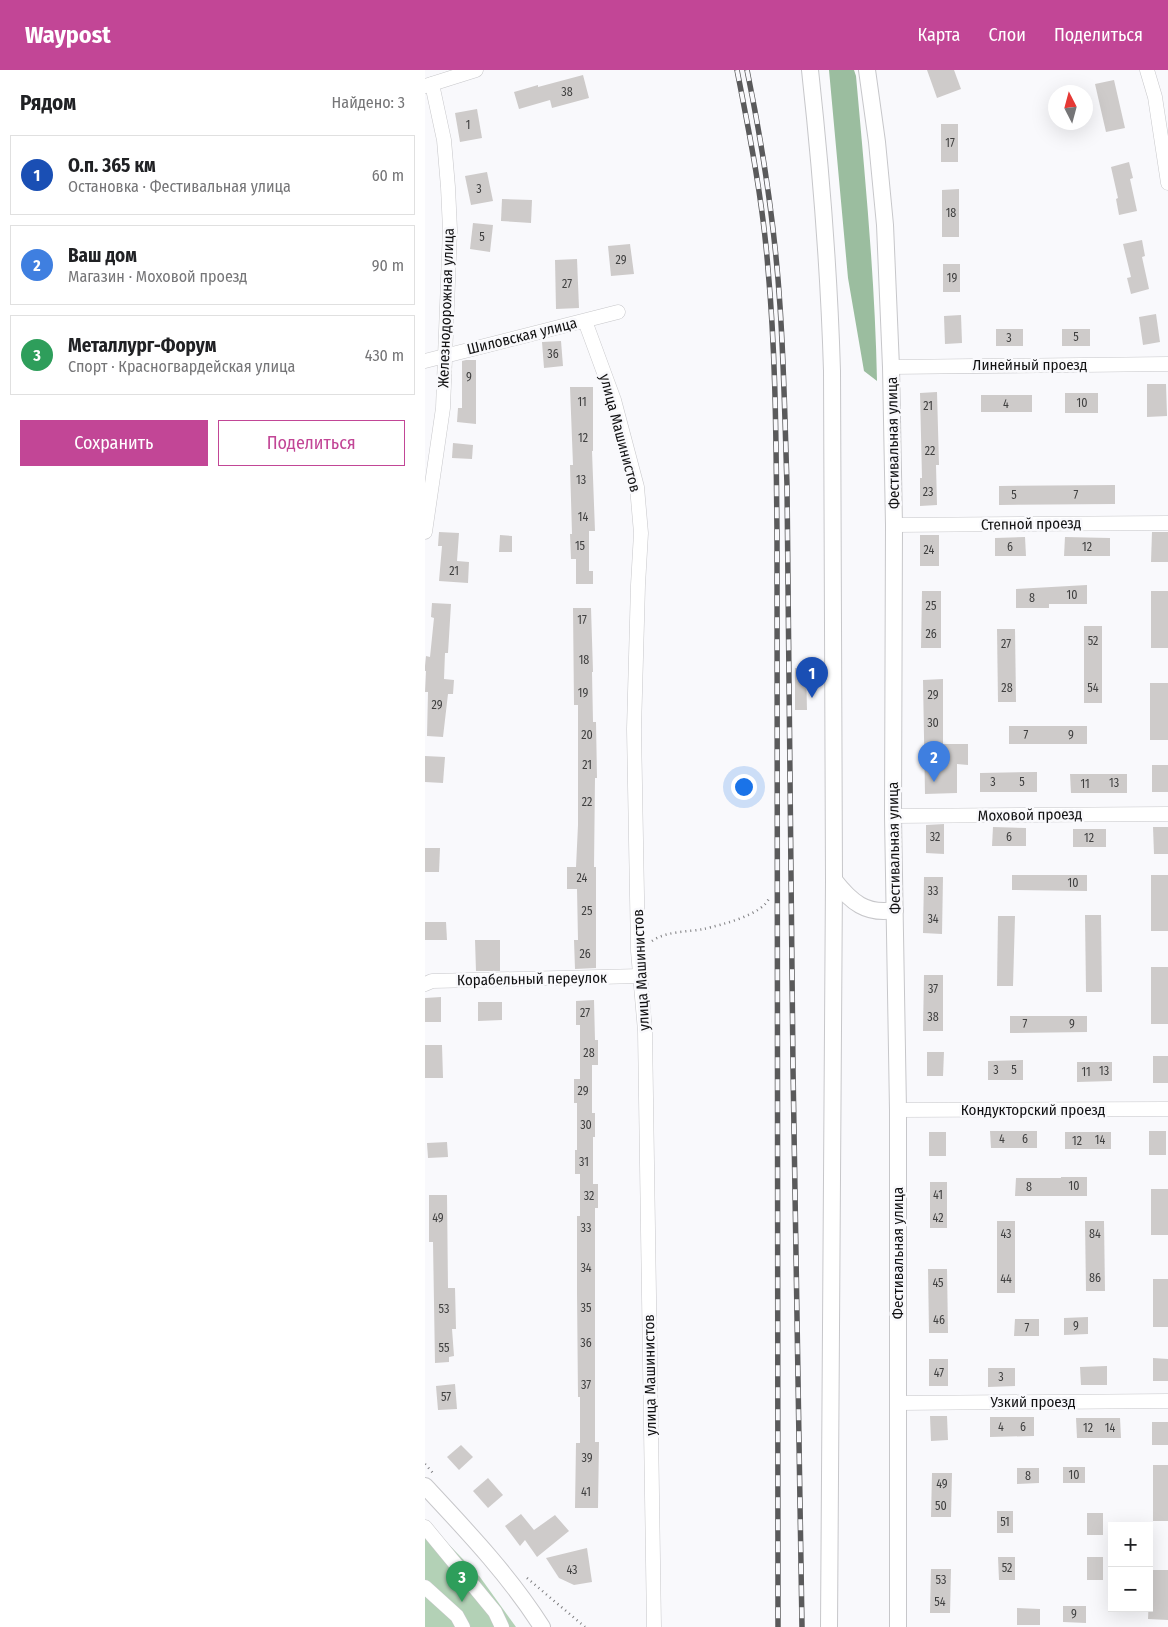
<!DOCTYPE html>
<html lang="ru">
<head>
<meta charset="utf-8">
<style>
  body { margin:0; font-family:"Fira Sans Condensed",sans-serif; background:#f2f2f2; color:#202124 }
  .controls { position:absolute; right:15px; bottom:15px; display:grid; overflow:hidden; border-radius:0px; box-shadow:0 5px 20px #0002 }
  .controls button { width:45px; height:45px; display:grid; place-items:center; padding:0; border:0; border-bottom:1px solid #e0e0e0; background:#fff; color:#202124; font:25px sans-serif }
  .compass { position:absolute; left:623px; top:15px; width:45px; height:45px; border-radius:50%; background:#fff; box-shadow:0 5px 20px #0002; rotate:354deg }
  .you { position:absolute; left:318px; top:716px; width:18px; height:18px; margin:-12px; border:4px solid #fff; border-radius:50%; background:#1a73e8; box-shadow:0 0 0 8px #1a73e833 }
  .badge { display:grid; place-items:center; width:32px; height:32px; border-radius:50%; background:#c24696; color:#fff; font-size:16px; font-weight:700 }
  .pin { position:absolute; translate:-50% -41px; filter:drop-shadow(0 1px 2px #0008) }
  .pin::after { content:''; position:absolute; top:26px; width:18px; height:15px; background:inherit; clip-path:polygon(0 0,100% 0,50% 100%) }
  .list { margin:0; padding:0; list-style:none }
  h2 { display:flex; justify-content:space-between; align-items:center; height:65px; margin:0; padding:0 20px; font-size:21px }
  h2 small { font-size:16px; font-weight:400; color:#757577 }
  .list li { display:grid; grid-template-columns:32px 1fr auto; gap:15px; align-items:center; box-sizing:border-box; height:80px; margin:0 10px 10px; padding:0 10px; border:1px solid #e0e0e0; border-radius:0px }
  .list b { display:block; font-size:19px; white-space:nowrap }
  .list p { margin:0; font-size:16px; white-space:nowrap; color:#757577 }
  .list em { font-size:16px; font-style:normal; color:#757577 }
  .actions { display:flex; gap:10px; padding:15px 20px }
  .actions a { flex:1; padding:11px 0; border:1px solid #c24696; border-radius:0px; text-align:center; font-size:18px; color:#c24696 }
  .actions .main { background:#c24696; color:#fff }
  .map { position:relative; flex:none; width:743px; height:1557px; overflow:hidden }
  header { display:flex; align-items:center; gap:30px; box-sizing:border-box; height:70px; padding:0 25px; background:#c24696; color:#fff }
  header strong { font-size:24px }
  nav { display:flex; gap:28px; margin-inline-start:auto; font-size:18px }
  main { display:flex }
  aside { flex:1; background:#fff }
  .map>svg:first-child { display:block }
</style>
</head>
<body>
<header>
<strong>Waypost</strong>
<nav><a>Карта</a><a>Слои</a><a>Поделиться</a></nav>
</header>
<main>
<aside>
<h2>Рядом<small>Найдено: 3</small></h2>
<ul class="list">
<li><span class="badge" style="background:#1a4fb4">1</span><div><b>О.п. 365 км</b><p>Остановка · Фестивальная улица</p></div><em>60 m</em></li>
<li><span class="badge" style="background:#3f7fe0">2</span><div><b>Ваш дом</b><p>Магазин · Моховой проезд</p></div><em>90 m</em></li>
<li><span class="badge" style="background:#2e9e5b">3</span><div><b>Металлург-Форум</b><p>Спорт · Красногвардейская улица</p></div><em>430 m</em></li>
</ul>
<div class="actions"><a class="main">Сохранить</a><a>Поделиться</a></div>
</aside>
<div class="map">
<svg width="743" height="1557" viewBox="0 0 743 1557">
  <rect width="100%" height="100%" fill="#f9f9fc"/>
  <polygon fill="#b3d1b6" points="0,1460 10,1460 55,1507 91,1557 0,1557"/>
  <path fill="#9bbd9f" d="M 404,0 L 429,0 L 431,6 C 440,107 450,209 452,311 L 439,301 L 423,208 Z"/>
  <g fill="#cecbca">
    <polygon points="502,0 529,0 536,19 512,28"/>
    <polygon points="158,5 164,28 127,38 125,30 94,39 89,22 113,15 113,17"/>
    <polygon points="689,10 700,58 681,62 670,14"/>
    <polygon points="52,39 57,68 35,72 30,43"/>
    <rect x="516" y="54" width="17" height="38"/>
    <polygon points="704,92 708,108 705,109 712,141 694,145 691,129 693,128 686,97"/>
    <polygon points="62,102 68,131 46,135 40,106"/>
    <polygon points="534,119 534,167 517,167 517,120"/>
    <polygon points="77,129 107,130 106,153 76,151"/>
    <polygon points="48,153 68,155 65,182 45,179"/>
    <polygon points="717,170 720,186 717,187 724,219 706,224 702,208 706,207 698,174"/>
    <polygon points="205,174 209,204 186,206 183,176"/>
    <polygon points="152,189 154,238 131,239 130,190"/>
    <rect x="518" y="194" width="17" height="28"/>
    <polygon points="731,244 735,272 718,275 714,247"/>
    <polygon points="536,245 537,273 520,274 519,246"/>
    <rect x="571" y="259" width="27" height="17"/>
    <rect x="637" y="259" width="28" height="17"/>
    <polygon points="136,271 138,296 119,298 117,272"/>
    <polygon points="41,290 51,290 51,354 32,352 33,338 37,338 37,291"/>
    <polygon points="722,314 741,314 742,346 722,347"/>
    <polygon points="145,317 168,317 168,381 167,381 170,461 164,461 164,501 168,501 168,514 151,514 151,489 146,489 145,464 147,464 145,395 148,395"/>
    <polygon points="512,322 514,395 511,395 512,435 495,436 495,408 497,408 495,323"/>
    <rect x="640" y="323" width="33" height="20"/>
    <rect x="556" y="325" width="51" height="17"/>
    <polygon points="28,373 48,375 47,389 27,388"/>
    <polygon points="690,415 690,434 574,435 574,416"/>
    <polygon points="14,462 34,463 32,491 44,492 43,513 14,511 17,476 13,476"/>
    <polygon points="727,462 743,462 743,492 726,492"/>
    <polygon points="75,465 87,466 87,482 74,482"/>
    <rect x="495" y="465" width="19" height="31"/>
    <polygon points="600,467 601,486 570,486 570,468"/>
    <polygon points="640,467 685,468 685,486 639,486"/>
    <polygon points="662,515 662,534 624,534 624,538 591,538 591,519"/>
    <polygon points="497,521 516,521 516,578 496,578"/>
    <rect x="726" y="521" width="17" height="57"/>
    <polygon points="7,533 26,534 23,583 20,583 19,609 29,610 28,624 23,624 18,667 2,666 3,622 0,622 1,601 0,601 0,596 1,586 5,587 9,548 6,547"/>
    <polygon points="148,538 166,538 168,602 167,602 168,652 171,652 172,708 170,708 169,797 171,797 171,898 150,899 149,870 153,870 152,819 142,819 142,797 151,797 153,755 153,635 149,635"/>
    <rect x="659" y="556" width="18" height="77"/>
    <polygon points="572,559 590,559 591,632 573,632"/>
    <polygon points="370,598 381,598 382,640 370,640"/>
    <polygon points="518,609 518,674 543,674 543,695 532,694 532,723 500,724 498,610"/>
    <rect x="725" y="613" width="18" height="57"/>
    <rect x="584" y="656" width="78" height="18"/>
    <polygon points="0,686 20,687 18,713 0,712"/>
    <rect x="727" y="695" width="16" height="27"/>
    <polygon points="612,702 612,722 555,722 555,703"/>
    <polygon points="645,704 702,704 702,723 646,723"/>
    <polygon points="519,754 519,784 501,783 501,755"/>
    <polygon points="568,757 601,758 601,776 567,776"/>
    <polygon points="728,757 743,757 743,784 729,784"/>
    <rect x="648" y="759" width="33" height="18"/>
    <polygon points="0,778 15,778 14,802 0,802"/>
    <polygon points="587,805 662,805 662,821 587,820"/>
    <rect x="726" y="805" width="17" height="56"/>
    <polygon points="499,807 518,807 517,864 498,863"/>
    <polygon points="660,845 676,845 677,922 661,922"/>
    <polygon points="573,846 590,846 588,916 572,916"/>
    <polygon points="0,852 21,852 22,870 0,870"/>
    <polygon points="50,870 75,870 75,901 51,901"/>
    <rect x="726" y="897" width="17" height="57"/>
    <polygon points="499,905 518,905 518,961 498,961"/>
    <polygon points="16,927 16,952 0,952 0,928"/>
    <polygon points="169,930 170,970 173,970 173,995 167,995 167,1043 170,1043 170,1067 168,1067 168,1114 173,1114 173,1138 170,1138 170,1372 174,1372 173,1438 150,1438 151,1373 155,1373 155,1327 153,1327 152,1223 152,1146 155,1146 155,1104 150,1104 150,1080 152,1080 152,1033 149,1033 149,1009 155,1009 155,955 151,955 151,931"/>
    <polygon points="53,932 77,932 77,950 53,951"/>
    <polygon points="585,946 662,946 662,962 585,963"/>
    <polygon points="0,975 17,975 18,1008 0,1008"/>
    <polygon points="502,982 519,982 518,1006 502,1006"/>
    <rect x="728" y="986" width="15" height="27"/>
    <polygon points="598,990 598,1010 563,1010 563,991"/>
    <polygon points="652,992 687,992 687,1011 652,1012"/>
    <polygon points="565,1061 612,1061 612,1078 566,1078"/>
    <rect x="724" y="1061" width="17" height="24"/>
    <rect x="504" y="1062" width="17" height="24"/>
    <rect x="640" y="1062" width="46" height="17"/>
    <polygon points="22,1072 23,1087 3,1088 2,1073"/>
    <polygon points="636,1107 662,1107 662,1126 590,1126 591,1108 636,1108"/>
    <rect x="505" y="1112" width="17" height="46"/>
    <rect x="726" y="1119" width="17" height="46"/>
    <polygon points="4,1125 22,1125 23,1218 30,1218 31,1259 27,1259 29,1286 24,1287 24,1292 10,1293 8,1172 4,1172"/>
    <rect x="572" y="1151" width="18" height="72"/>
    <polygon points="660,1151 679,1151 680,1221 661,1221"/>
    <polygon points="503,1199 522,1199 523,1263 504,1263"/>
    <rect x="728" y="1209" width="15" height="48"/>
    <polygon points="663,1247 663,1264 639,1265 639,1248"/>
    <polygon points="590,1249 614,1249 614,1266 589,1266"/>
    <polygon points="728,1288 743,1289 743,1311 728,1311"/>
    <rect x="504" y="1289" width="19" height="27"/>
    <polygon points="682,1296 682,1315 656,1315 655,1297"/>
    <polygon points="563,1298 590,1298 590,1316 563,1317"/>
    <polygon points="30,1314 32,1339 13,1340 11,1316"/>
    <polygon points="505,1346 522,1346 523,1370 506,1371"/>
    <polygon points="565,1347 609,1347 609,1366 565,1367"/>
    <polygon points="651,1348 695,1348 696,1368 652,1368"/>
    <rect x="727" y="1352" width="16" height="23"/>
    <polygon points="36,1375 48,1387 34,1400 22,1387"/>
    <rect x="728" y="1395" width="15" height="56"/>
    <rect x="638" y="1397" width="22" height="16"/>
    <polygon points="592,1398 614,1398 614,1413 592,1414"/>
    <polygon points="507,1403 527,1403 526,1447 506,1447"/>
    <polygon points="63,1408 78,1425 63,1438 48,1421"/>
    <rect x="572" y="1441" width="16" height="22"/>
    <rect x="662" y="1443" width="16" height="22"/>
    <polygon points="96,1444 109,1460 130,1445 144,1461 112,1487 100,1470 95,1476 80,1456"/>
    <polygon points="162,1478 167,1512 149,1515 134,1508 121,1488"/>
    <polygon points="573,1487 590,1487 590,1510 574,1510"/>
    <rect x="662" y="1487" width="16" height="23"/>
    <polygon points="506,1499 526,1499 525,1543 505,1543"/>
    <polygon points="725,1500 743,1500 743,1550 723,1549"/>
    <polygon points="638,1536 661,1536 661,1553 638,1552"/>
    <polygon points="592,1538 615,1539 615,1555 592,1555"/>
  </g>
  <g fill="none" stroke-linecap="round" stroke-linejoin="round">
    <defs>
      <g id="minor">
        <polyline points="722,0 730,27 743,113"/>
        <polyline points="0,16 51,0"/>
        <polyline points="160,251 189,330 212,417 216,463 213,515 209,659 213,881 220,961 229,1557"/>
        <polyline points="0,291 193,242"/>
        <polyline points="466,297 743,294"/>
        <polyline points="469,455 743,453"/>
        <polyline points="0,462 18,338 25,160 23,117 19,70 7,14"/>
        <polyline points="468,746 743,744"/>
        <polyline points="0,914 7,911 215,906"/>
        <polyline points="473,1040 743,1039"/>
        <polyline points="473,1333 743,1331"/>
        <polyline points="0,1457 70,1542 77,1557"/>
        <polyline points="0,1517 32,1546 38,1557"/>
      </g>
      <g id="major">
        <path d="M 385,0 C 396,100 404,200 407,301 L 409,810 L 404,1557"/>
        <polyline points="442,0 452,72 460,155 466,297 469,455 468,746 473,1040 473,1557"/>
        <path d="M 409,810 C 426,832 441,845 470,840"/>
        <path d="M 0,1416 C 41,1460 84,1505 117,1557"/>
      </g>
    </defs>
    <use href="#minor" stroke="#c7c7ca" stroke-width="15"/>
    <use href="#major" stroke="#c7c7ca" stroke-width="18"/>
    <g stroke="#7d7d7f" stroke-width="2.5" stroke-dasharray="1 4" stroke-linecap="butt">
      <path d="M 227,871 C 241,861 263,862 279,859 C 295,855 338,845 344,828"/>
      <polyline points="0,1394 8,1403"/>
      <polyline points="102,1508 160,1557"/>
    </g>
    <use href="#minor" stroke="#fff" stroke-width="14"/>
    <use href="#major" stroke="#fff" stroke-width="16"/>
    <defs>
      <g id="rail">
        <path d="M 312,0 C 325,66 338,132 343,199 C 351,287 351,374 352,462 L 353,1557"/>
        <path d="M 322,0 C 338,78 350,157 355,236 C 359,296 360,355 362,415 L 368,998 L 377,1557"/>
      </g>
    </defs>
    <use href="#rail" stroke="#5a5a5b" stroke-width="5.5"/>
    <use href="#rail" stroke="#f9f9fc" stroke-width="4" stroke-dasharray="11" stroke-linecap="butt"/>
  </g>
  <g text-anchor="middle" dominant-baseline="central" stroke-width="5" stroke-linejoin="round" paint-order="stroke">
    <g font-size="12" fill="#404040">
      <text x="142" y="22">38</text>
      <text x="43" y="55">1</text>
      <text x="525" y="73">17</text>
      <text x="54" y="119">3</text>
      <text x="526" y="143">18</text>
      <text x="57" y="167">5</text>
      <text x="196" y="190">29</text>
      <text x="527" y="208">19</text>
      <text x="142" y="214">27</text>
      <text x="651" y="267">5</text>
      <text x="584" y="268">3</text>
      <text x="128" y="284">36</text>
      <text x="44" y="307">9</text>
      <text x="157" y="332">11</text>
      <text x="657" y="333">10</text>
      <text x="581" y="334">4</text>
      <text x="503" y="336">21</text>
      <text x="158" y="368">12</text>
      <text x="505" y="381">22</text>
      <text x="156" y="410">13</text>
      <text x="503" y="422">23</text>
      <text x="589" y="425">5</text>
      <text x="651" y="425">7</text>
      <text x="158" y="447">14</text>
      <text x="155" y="476">15</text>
      <text x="585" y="477">6</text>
      <text x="662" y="477">12</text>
      <text x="504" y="480">24</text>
      <text x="29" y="501">21</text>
      <text x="647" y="525">10</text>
      <text x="607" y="528">8</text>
      <text x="506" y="536">25</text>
      <text x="157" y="550">17</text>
      <text x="506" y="564">26</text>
      <text x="668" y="571">52</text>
      <text x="581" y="574">27</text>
      <text x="159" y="590">18</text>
      <text x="582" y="618">28</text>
      <text x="668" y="618">54</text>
      <text x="158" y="623">19</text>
      <text x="508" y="625">29</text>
      <text x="12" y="635">29</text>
      <text x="508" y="653">30</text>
      <text x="162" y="665">20</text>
      <text x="601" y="665">7</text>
      <text x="646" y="665">9</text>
      <text x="162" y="695">21</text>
      <text x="568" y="712">3</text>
      <text x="597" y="712">5</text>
      <text x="689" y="713">13</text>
      <text x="660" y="714">11</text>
      <text x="162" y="732">22</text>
      <text x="510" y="767">32</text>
      <text x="584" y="767">6</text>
      <text x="664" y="768">12</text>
      <text x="157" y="808">24</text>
      <text x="648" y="813">10</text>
      <text x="508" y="821">33</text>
      <text x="162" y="841">25</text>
      <text x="508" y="849">34</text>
      <text x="160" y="884">26</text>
      <text x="508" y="919">37</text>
      <text x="160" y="943">27</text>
      <text x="508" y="947">38</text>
      <text x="600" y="954">7</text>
      <text x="647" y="954">9</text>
      <text x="164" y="983">28</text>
      <text x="571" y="1000">3</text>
      <text x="589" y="1000">5</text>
      <text x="679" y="1001">13</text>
      <text x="661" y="1002">11</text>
      <text x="158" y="1021">29</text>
      <text x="161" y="1055">30</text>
      <text x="577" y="1069">4</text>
      <text x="600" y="1069">6</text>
      <text x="675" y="1070">14</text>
      <text x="652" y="1071">12</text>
      <text x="159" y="1092">31</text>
      <text x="649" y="1116">10</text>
      <text x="604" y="1117">8</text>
      <text x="513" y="1125">41</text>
      <text x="164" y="1126">32</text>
      <text x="13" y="1148">49</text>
      <text x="513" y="1148">42</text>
      <text x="161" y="1158">33</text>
      <text x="581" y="1164">43</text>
      <text x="670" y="1164">84</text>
      <text x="161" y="1198">34</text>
      <text x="670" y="1208">86</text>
      <text x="581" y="1209">44</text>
      <text x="513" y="1213">45</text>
      <text x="161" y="1238">35</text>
      <text x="19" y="1239">53</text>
      <text x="514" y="1250">46</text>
      <text x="651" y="1256">9</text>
      <text x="602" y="1258">7</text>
      <text x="161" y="1273">36</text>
      <text x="19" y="1278">55</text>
      <text x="514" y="1303">47</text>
      <text x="576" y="1307">3</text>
      <text x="161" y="1315">37</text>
      <text x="21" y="1327">57</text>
      <text x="576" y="1357">4</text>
      <text x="598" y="1357">6</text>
      <text x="663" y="1358">12</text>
      <text x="685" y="1358">14</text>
      <text x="162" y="1388">39</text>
      <text x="649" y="1405">10</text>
      <text x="603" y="1406">8</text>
      <text x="517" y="1414">49</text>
      <text x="161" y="1422">41</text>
      <text x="516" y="1436">50</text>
      <text x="580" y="1452">51</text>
      <text x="582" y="1498">52</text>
      <text x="147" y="1500">43</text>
      <text x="516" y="1510">53</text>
      <text x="515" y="1532">54</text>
      <text x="649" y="1544">9</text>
    </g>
    <g font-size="15" fill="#111112" stroke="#f9f9fc">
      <text transform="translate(21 238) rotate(-88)">Железнодорожная улица</text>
      <text transform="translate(97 266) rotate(-14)">Шиловская улица</text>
      <text x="605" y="295">Линейный проезд</text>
      <text transform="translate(195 363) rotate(75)">улица Машинистов</text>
      <text transform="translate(468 373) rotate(-91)">Фестивальная улица</text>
      <text transform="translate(606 454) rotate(-1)">Степной проезд</text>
      <text transform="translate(605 745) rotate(-1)">Моховой проезд</text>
      <text transform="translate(469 778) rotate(-91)">Фестивальная улица</text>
      <text transform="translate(216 900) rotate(-93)">улица Машинистов</text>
      <text transform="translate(107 909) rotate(-1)">Корабельный переулок</text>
      <text x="608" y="1040">Кондукторский проезд</text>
      <text transform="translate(473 1183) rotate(-90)">Фестивальная улица</text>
      <text transform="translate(225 1305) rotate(-91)">улица Машинистов</text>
      <text x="608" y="1332">Узкий проезд</text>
    </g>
  </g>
</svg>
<div class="controls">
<button>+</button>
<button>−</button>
</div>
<svg class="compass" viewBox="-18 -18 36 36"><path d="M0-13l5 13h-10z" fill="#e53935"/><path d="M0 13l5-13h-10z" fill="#757577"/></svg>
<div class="you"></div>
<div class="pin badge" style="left:387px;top:628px;background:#1a4fb4">1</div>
<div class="pin badge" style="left:509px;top:712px;background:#3f7fe0">2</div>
<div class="pin badge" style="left:37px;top:1532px;background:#2e9e5b">3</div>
</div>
</main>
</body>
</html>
